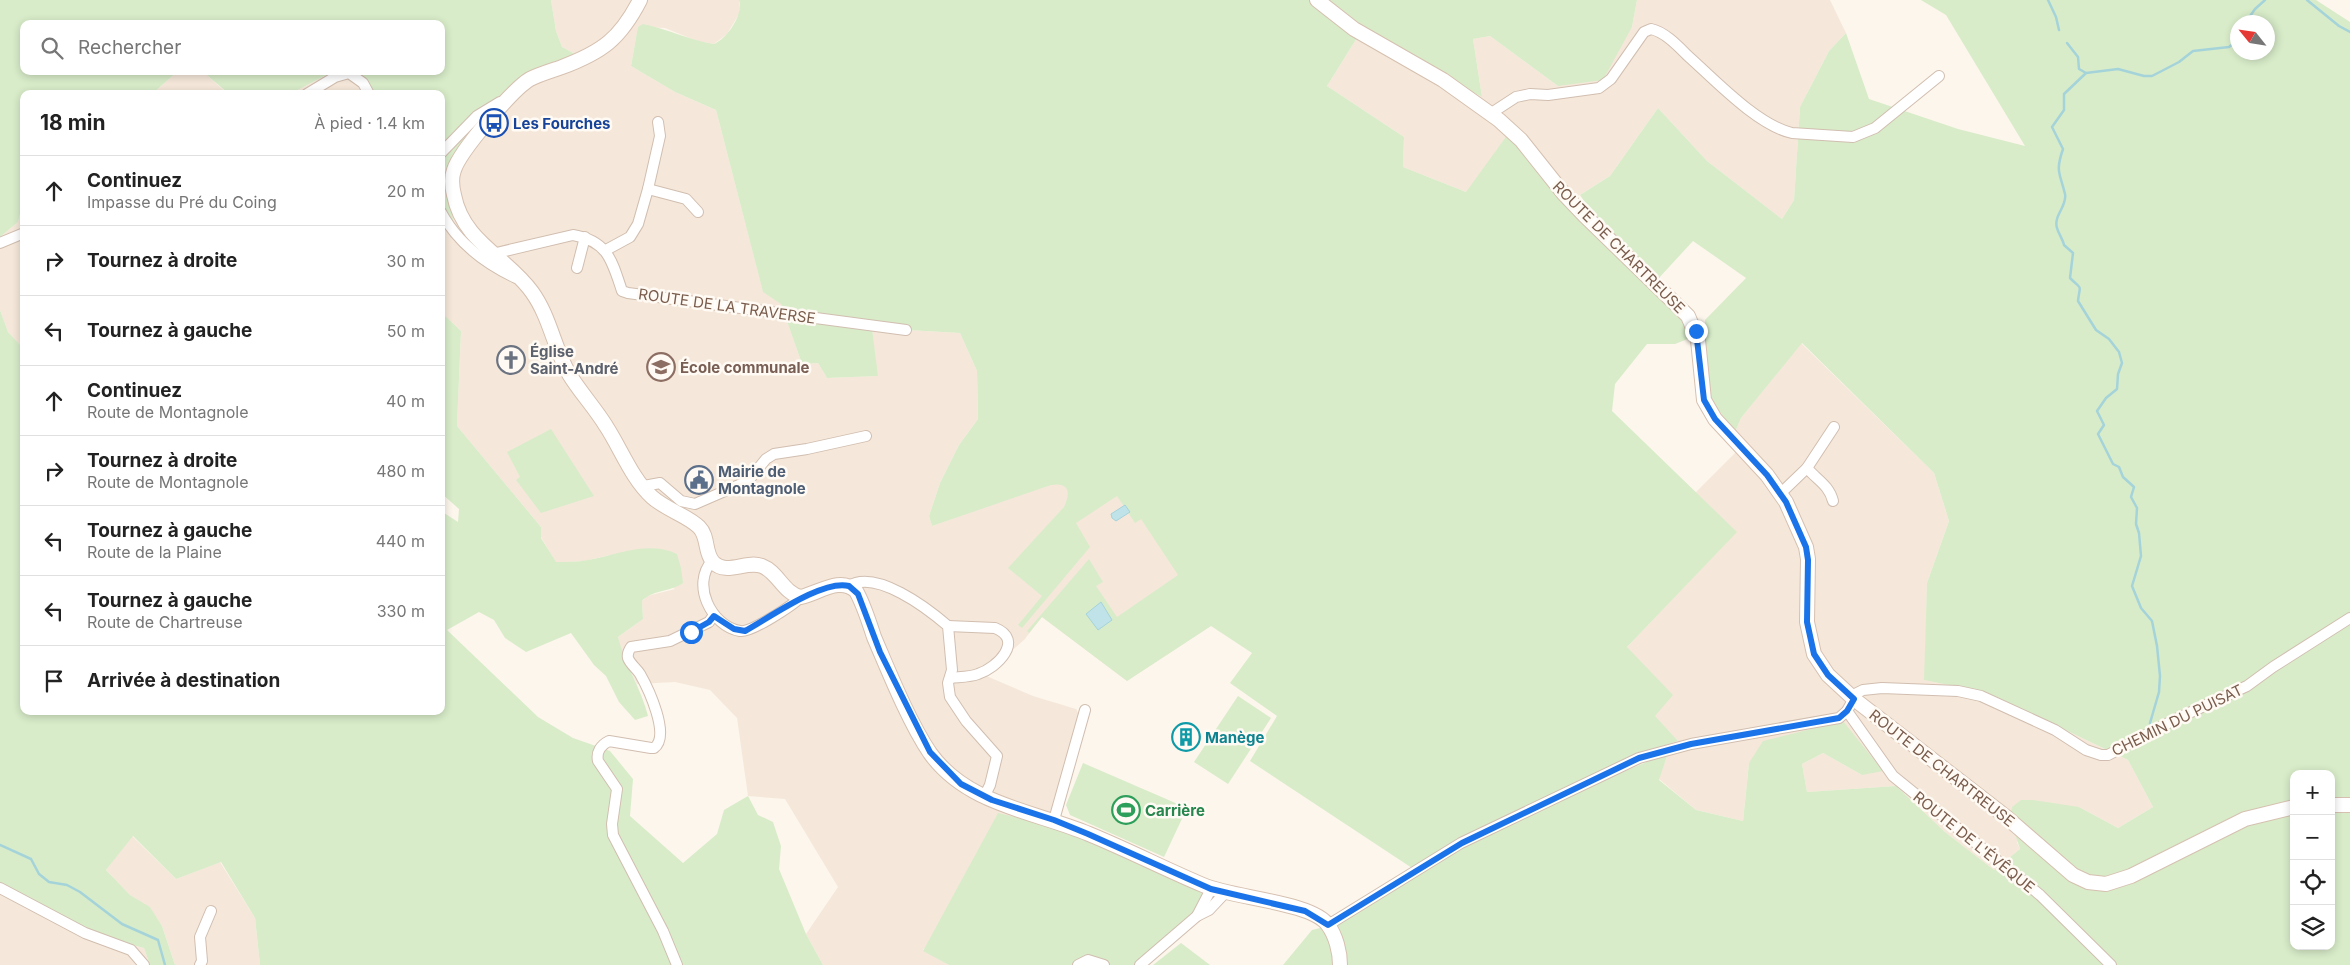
<!DOCTYPE html>
<html lang="fr">
<head>
<meta charset="utf-8">
<style>
  body { margin:0; font-family:Inter,sans-serif; background:#f6f6f6; color:#222 }
  .controls { position:absolute; right:15px; bottom:15px; display:grid; overflow:hidden; border-radius:10px; box-shadow:0 2px 8px #0003 }
  .controls button { width:45px; height:45px; display:grid; place-items:center; padding:0; border:0; border-bottom:1px solid #e0e0e0; background:#fff; color:#222; font:25px sans-serif }
  .compass { position:absolute; left:2230px; top:15px; width:45px; height:45px; border-radius:50%; background:#fff; box-shadow:0 2px 8px #0003; rotate:300deg }
  .stop { position:absolute; width:15px; height:15px; margin:-11px; border:4px solid #1a73e8; border-radius:50%; background:#fff }
  .stop.end { background:#1a73e8; border-color:#fff; box-shadow:0 1px 5px #0008 }
  .list { margin:0; padding:0; list-style:none }
  h2 { display:flex; justify-content:space-between; align-items:center; height:65px; margin:0; padding:0 20px; font-size:21px }
  h2 small { font-size:16px; font-weight:400; color:#767676 }
  .list li { display:grid; grid-template-columns:32px 1fr auto; gap:15px; align-items:center; box-sizing:border-box; height:70px; padding:0 20px; border-top:1px solid #e0e0e0 }
  .list b { display:block; font-size:19px; white-space:nowrap }
  .list p { margin:0; font-size:16px; white-space:nowrap; color:#767676 }
  .list em { font-size:16px; font-style:normal; color:#767676 }
  .icon { flex:none; width:28px; height:28px; fill:none; stroke:currentColor; stroke-width:2; stroke-linecap:round; stroke-linejoin:round }
  .map { position:relative; flex:none; width:2350px; height:965px; overflow:hidden }
  .search { position:absolute; background:#fff; box-shadow:0 2px 8px #0003; left:20px; top:20px; width:425px; height:55px; display:flex; align-items:center; gap:12px; box-sizing:border-box; padding:0 18px; border-radius:10px; color:#767676; font-size:19px }
  .panel { position:absolute; background:#fff; box-shadow:0 2px 8px #0003; left:20px; top:90px; width:425px; height:625px; border-radius:10px }
  .map>svg:first-child { display:block }
</style>
</head>
<body>
<div class="map">
<svg width="2350" height="965" viewBox="0 0 2350 965">
  <rect width="100%" height="100%" fill="#fdf6ec"/>
  <g fill="#f5e8da">
    <polygon points="551,0 739,0 740,8 739,14 727,34 714,44 697,41 665,28 638,27 631,66 675,92 716,110 763,291 781,303 802,364 818,363 827,378 877,376 872,328 960,333 977,371 978,419 959,445 940,483 929,516 932,526 1129,455 1343,539 1127,681 1042,617 1024,640 984,675 1033,696 1076,709 1080,716 1050,813 1042,818 923,950 949,965 823,965 806,934 838,887 785,799 748,796 737,718 710,690 675,682 637,684 622,654 618,637 643,619 642,601 647,596 675,589 610,555 585,561 556,563 541,537 541,527 457,426 461,331 441,312 441,218 449,196 452,157 520,78 575,54 562,47 556,31"/>
    <polygon points="1637,0 1830,0 1846,33 1829,51 1800,107 1794,200 1782,219 1707,161 1658,108 1610,176 1567,203 1466,192 1403,167 1404,137 1327,86 1360,33 1482,97 1473,39 1490,36 1558,86 1632,27"/>
    <polygon points="178,71 202,71 228,94 152,94"/>
    <polygon points="334,71 352,71 365,94 290,94"/>
    <polygon points="24,208 24,349 8,332 0,310 0,237 18,222 21,210"/>
    <polygon points="1801,343 1934,473 1949,521 1927,583 1925,680 1988,693 2128,760 2153,807 2118,828 2079,807 2017,842 2020,849 1994,870 1945,832 1896,786 1807,792 1802,764 1823,753 1862,775 1843,721 1749,763 1743,821 1696,810 1659,779 1668,753 1678,741 1654,716 1627,647 1736,532 1695,493 1745,443 1735,432 1741,418"/>
    <polygon points="132,836 176,879 220,862 255,918 260,965 175,965 162,926 150,908 130,895 106,870"/>
    <polygon points="0,892 117,941 144,948 150,965 0,965"/>
  </g>
  <g fill="#d8ecc9" fill-rule="evenodd">
    <polygon points="0,0 551,0 556,31 562,47 575,54 566,60 520,78 452,157 449,196 455,232 441,218 441,94 365,94 352,71 441,71 441,24 24,24 24,71 178,71 152,94 24,94 24,208 21,210 18,222 0,237"/>
    <path d="M 739,0 L 1637,0 L 1632,27 L 1603,80 L 1558,86 L 1490,36 L 1473,39 L 1482,97 L 1360,33 L 1327,86 L 1404,137 L 1403,167 L 1466,192 L 1508,134 L 1685,323 L 1690,338 L 1675,344 L 1647,344 L 1615,384 L 1612,411 L 1737,532 L 1627,647 L 1673,695 L 1655,716 L 1678,741 L 1638,754 L 1412,868 L 1250,761 L 1277,716 L 1230,683 L 1252,653 L 1211,626 L 1127,681 L 1042,617 L 1029,633 L 1027,631 L 1089,559 L 1103,582 L 1096,586 L 1117,617 L 1178,575 L 1141,519 L 1135,523 L 1117,496 L 1076,523 L 1090,547 L 1022,628 L 1018,625 L 1042,596 L 1008,568 L 1064,507 C 1071,492 1069,482 1051,485 L 932,526 L 929,516 L 940,483 L 959,445 L 978,419 L 977,371 L 960,333 L 872,328 L 878,376 L 827,378 L 818,363 L 802,364 L 781,304 L 763,292 L 716,110 L 675,92 L 631,66 L 637,32 L 638,27 L 643,24 C 668,29 689,40 714,44 C 727,39 744,14 739,0 Z"/>
    <path d="M 1921,0 L 2316,0 L 2350,22 L 2350,965 L 1283,965 L 1312,930 L 1340,923 L 1462,847 L 1594,784 L 1668,753 L 1659,780 L 1696,810 L 1743,821 L 1749,763 L 1763,741 L 1843,721 L 1883,771 L 1862,775 L 1823,753 L 1802,764 L 1807,792 L 1896,786 L 1945,832 L 1994,870 L 2020,849 L 2010,818 L 2012,807 L 2021,800 L 2033,800 L 2079,807 L 2118,828 L 2153,807 L 2128,760 L 1988,693 L 1924,680 L 1927,583 L 1949,521 L 1934,473 L 1802,343 L 1741,418 L 1735,432 L 1708,396 L 1705,320 L 1746,278 L 1693,241 L 1658,279 L 1590,210 L 1580,195 L 1610,176 L 1658,108 L 1707,161 L 1782,219 L 1794,200 L 1800,107 L 1829,51 L 1846,33 L 1869,99 L 1958,129 L 2025,146 L 1946,15 ZM 2238,22 L 2268,22 L 2268,52 L 2238,52 ZM 2294,774 L 2331,774 L 2331,946 L 2294,946 Z"/>
    <polygon points="202,71 334,71 290,94 229,94"/>
    <path d="M 0,310 L 8,332 L 24,349 L 24,711 L 441,711 L 441,511 L 458,522 L 459,509 L 441,493 L 441,312 L 461,331 L 457,426 L 541,527 L 541,538 L 556,562 C 566,562 577,562 588,560 C 617,555 648,540 677,554 L 681,568 L 683,583 C 670,592 652,590 642,601 L 643,619 L 618,637 C 625,665 641,688 648,716 L 635,720 L 619,702 L 606,676 L 594,665 L 571,633 L 526,652 L 505,638 L 494,620 L 479,612 L 447,630 L 538,717 L 573,738 L 610,751 L 633,779 L 630,816 L 683,863 L 717,834 L 724,810 L 748,796 L 758,815 L 773,822 L 781,846 L 779,869 L 806,934 L 823,965 L 260,965 L 255,918 L 221,862 L 176,879 L 133,836 L 106,870 L 130,895 L 150,907 L 162,926 L 175,965 L 150,965 L 144,948 L 117,941 L 0,892 Z"/>
    <polygon points="551,429 594,496 541,513 516,480 520,477 507,452"/>
    <polygon points="1238,696 1271,718 1228,784 1194,762"/>
    <polygon points="1083,763 1187,808 1164,857 1070,815 1066,805"/>
    <polygon points="998,813 1040,823 1042,818 1204,892 1192,914 1135,965 949,965 923,951"/>
    <polygon points="1181,943 1210,965 1153,965"/>
  </g>
  <g fill="#bfe3e8" stroke="#a5d3da">
    <polygon points="1125,505 1130,512 1116,521 1112,518 1111,514"/>
    <polygon points="1101,602 1112,620 1098,630 1086,614"/>
  </g>
  <g fill="none" stroke-linecap="round" stroke-linejoin="round">
    <g stroke="#a5d3da" stroke-width="2.5">
      <polyline points="2048,0 2056,17 2059,30"/>
      <polyline points="2307,0 2339,26 2350,32"/>
      <polyline points="2246,22 2255,9 2265,0"/>
      <polyline points="2067,43 2078,57 2079,69 2086,73 2118,69 2144,76 2152,76 2179,62 2193,51 2229,47 2238,40"/>
      <path d="M 2086,73 L 2064,94 L 2064,110 L 2052,127 L 2063,149 C 2055,172 2060,173 2065,194 C 2067,203 2059,211 2057,219 C 2054,229 2062,236 2064,245 L 2073,253 L 2070,278 C 2083,291 2080,283 2078,301 L 2096,330 L 2109,339 L 2119,352 L 2122,363 L 2118,374 L 2117,389 L 2106,398 L 2097,411 L 2104,425 L 2098,434 L 2113,464 L 2119,467 L 2123,477 L 2134,487 L 2131,497 L 2137,508 L 2136,524 L 2139,533 L 2141,556 L 2132,586 L 2141,608 L 2152,621 L 2157,646 L 2160,676 L 2159,692 L 2150,723"/>
      <polyline points="0,845 31,859 39,874 49,882 67,885 80,892 122,924 158,940 165,965"/>
    </g>
    <defs>
      <g id="street">
        <polyline points="307,94 335,77 349,73 363,83 369,94"/>
        <path d="M 1490,114 L 1516,97 L 1530,94 L 1548,95 L 1599,88 L 1611,79 L 1644,32 L 1651,29 C 1665,32 1678,46 1688,56 C 1715,80 1757,125 1792,133 L 1853,137 L 1875,128 L 1939,76"/>
        <polyline points="441,153 477,116 500,102"/>
        <polyline points="648,189 686,199 698,212"/>
        <path d="M 441,212 C 457,242 486,264 516,278"/>
        <polyline points="0,243 24,233"/>
        <polyline points="606,250 630,237 638,224 648,189 660,136 658,122"/>
        <path d="M 492,254 L 573,235 C 608,241 612,261 622,291 L 628,293 L 906,330"/>
        <polyline points="577,268 585,237"/>
        <path d="M 1807,468 C 1817,480 1829,485 1833,501"/>
        <polyline points="644,486 660,483 681,501 695,504 748,481 766,459 774,454 807,449 866,436"/>
        <polyline points="1781,493 1807,468 1834,427"/>
        <path d="M 712,561 C 691,584 711,626 740,631 C 751,633 793,605 801,597"/>
        <path d="M 849,586 C 876,569 927,608 948,626 L 952,670 L 948,683 L 950,697 L 966,721 L 997,756 L 990,785 L 984,797"/>
        <path d="M 948,626 L 995,628 C 1025,640 997,668 978,674 C 970,677 959,677 951,678"/>
        <polyline points="1847,711 1893,776 2040,895 2111,965"/>
        <polyline points="1054,820 1085,710"/>
        <polyline points="0,888 85,933 131,950 144,965"/>
        <polyline points="1197,916 1211,889"/>
        <polyline points="1328,925 1461,843 1639,758 1691,744 1839,718 1847,711 1857,693 1863,690 1882,688 1958,691 1981,696 2055,730 2086,750 2101,755 2108,755 2174,720 2247,686 2273,667 2350,618"/>
        <polyline points="200,965 202,961 200,937 211,911"/>
        <path d="M 677,965 L 663,931 L 613,835 L 612,824 L 617,789 L 598,761 C 596,752 601,745 609,741 L 651,748 L 654,748 C 671,736 648,688 640,674 C 637,669 630,664 628,658 C 627,654 629,650 631,647 L 670,641 L 709,622 L 714,615"/>
        <polyline points="1078,965 1088,960 1104,965"/>
        <polyline points="1140,965 1197,916 1209,910 1225,893"/>
      </g>
      <g id="secondary">
        <path d="M 640,0 C 620,39 602,52 562,67 C 551,71 540,74 530,79 C 513,89 460,151 454,170 C 451,178 452,187 454,195 C 463,242 507,257 532,292 C 550,317 554,348 569,374 C 580,392 595,408 606,426 C 621,449 632,479 652,497 C 665,509 688,516 699,527 C 709,537 704,552 713,562 C 726,576 746,560 762,566 C 778,572 783,593 801,597 C 819,593 840,576 856,591 C 864,605 869,622 874,637 C 889,672 909,722 930,753 C 967,805 1034,811 1089,834 C 1128,850 1165,869 1203,885 C 1232,898 1312,902 1328,925 C 1336,936 1340,952 1340,965"/>
        <polyline points="1317,0 1354,29 1443,80 1499,120 1521,140 1564,194 1584,215 1688,316 1698,340 1704,400 1715,419 1767,475 1786,502 1806,547 1808,559 1807,622 1814,654 1828,675 1854,699 2005,816 2073,875 2088,882 2106,884 2131,876 2245,819 2294,807"/>
        <polyline points="2331,805 2350,805"/>
      </g>
    </defs>
    <use href="#street" stroke="#d1beb0" stroke-width="12"/>
    <use href="#secondary" stroke="#d6c0b0" stroke-width="16"/>
    <use href="#street" stroke="#fff" stroke-width="10"/>
    <use href="#secondary" stroke="#fff" stroke-width="14"/>
  </g>
  <g fill="none" stroke-linecap="round" stroke-linejoin="round">
    <path stroke="#1a73e8" stroke-width="6" d="M 691,632 L 709,622 L 714,616 L 734,629 L 745,631 C 769,618 823,579 849,586 L 858,594 L 880,652 L 930,752 L 961,784 L 992,800 L 1054,820 L 1088,834 L 1211,889 L 1305,911 L 1328,925 L 1462,843 L 1639,758 L 1691,744 L 1839,718 L 1847,711 L 1854,699 L 1828,675 L 1814,654 L 1807,622 L 1808,560 L 1806,547 L 1786,502 L 1767,475 L 1715,419 L 1704,400 L 1696,331"/>
  </g>
  <defs>
    <symbol id="bus-ring" viewBox="-11 -11 22 22"><circle r="9.5" fill="#fffaf3" stroke="#1a4fb4" stroke-width="1.5"/><path d="M-5-6H5V4H4V6H2V4H-2V6H-4V4H-5ZM-3.5-4V0h7V-4ZM-3.5 1.2v1.5H-2V1.2ZM2 1.2v1.5H3.5V1.2Z" fill="#1a4fb4"/></symbol>
    <symbol id="church-ring" viewBox="-11 -11 22 22"><circle r="9.5" fill="#fffaf3" stroke="#6b7280" stroke-width="1.5"/><path d="M-1.2-6h2.4v3.5h3.3v2.4h-3.3V6h-2.4V-.1h-3.3v-2.4h3.3Z" fill="#6b7280"/></symbol>
    <symbol id="school-ring" viewBox="-11 -11 22 22"><circle r="9.5" fill="#fffaf3" stroke="#8d6e63" stroke-width="1.5"/><path d="M0-5L7-2L0 1L-7-2ZM-4 1L0 2.5L4 1V4Q0 6-4 4Z" fill="#8d6e63"/></symbol>
    <symbol id="civic-ring" viewBox="-11 -11 22 22"><circle r="9.5" fill="#fffaf3" stroke="#5c6f8a" stroke-width="1.5"/><path d="M-.6-6.5H3V-4.5H.6V-3L4-1V1h2V6H-6V1h2V-1L-.6-3ZM-1.2 2.5V6h2.4V2.5Z" fill="#5c6f8a"/></symbol>
    <symbol id="building-ring" viewBox="-11 -11 22 22"><circle r="9.5" fill="#fffaf3" stroke="#0f9aa8" stroke-width="1.5"/><path d="M-4-6H4V6H1V3H-1V6H-4ZM-2.5-4.3h1.7v1.8h-1.7ZM.8-4.3h1.7v1.8H.8ZM-2.5-1h1.7V.8h-1.7ZM.8-1h1.7V.8H.8Z" fill="#0f9aa8"/></symbol>
    <symbol id="stadium-ring" viewBox="-11 -11 22 22"><circle r="9.5" fill="#fffaf3" stroke="#2e9e5b" stroke-width="1.5"/><path d="M0-5a6.5 5 0 1 0 0 10a6.5 5 0 1 0 0-10ZM-3.5-1.8h7v3.6h-7Z" fill="#2e9e5b"/></symbol>
  </defs>
  <g fill-rule="evenodd">
    <use href="#bus-ring" x="478" y="107" width="32" height="32"/>
    <use href="#church-ring" x="495" y="344" width="32" height="32"/>
    <use href="#school-ring" x="645" y="351" width="32" height="32"/>
    <use href="#civic-ring" x="683" y="464" width="32" height="32"/>
    <use href="#building-ring" x="1170" y="721" width="32" height="32"/>
    <use href="#stadium-ring" x="1110" y="794" width="32" height="32"/>
  </g>
  <g text-anchor="middle" dominant-baseline="central" stroke-width="5" stroke-linejoin="round" paint-order="stroke">
    <g font-size="15" font-weight="bold" fill="#164399" stroke="#fffaf3" text-anchor="start">
      <text x="513" y="123">Les Fourches</text>
    </g>
    <g font-size="15" fill="#7a5c4d" stroke="#fffaf3">
      <text transform="translate(1619 247) rotate(45)">ROUTE DE CHARTREUSE</text>
      <text transform="translate(727 306) rotate(8)">ROUTE DE LA TRAVERSE</text>
      <text transform="translate(2177 720) rotate(-26)">CHEMIN DU PUISAT</text>
      <text transform="translate(1942 768) rotate(38)">ROUTE DE CHARTREUSE</text>
      <text transform="translate(1974 842) rotate(39)">ROUTE DE L'ÉVÊQUE</text>
    </g>
    <g font-size="15" font-weight="bold" fill="#5b616d" stroke="#fffaf3" text-anchor="start">
      <text x="530" y="351">Église<tspan x="530" dy="17">Saint-André</tspan></text>
    </g>
    <g font-size="15" font-weight="bold" fill="#785e54" stroke="#fffaf3" text-anchor="start">
      <text x="680" y="367">École communale</text>
    </g>
    <g font-size="15" font-weight="bold" fill="#4e5e75" stroke="#fffaf3" text-anchor="start">
      <text x="718" y="471">Mairie de<tspan x="718" dy="17">Montagnole</tspan></text>
    </g>
    <g font-size="15" font-weight="bold" fill="#0d838f" stroke="#fffaf3" text-anchor="start">
      <text x="1205" y="737">Manège</text>
    </g>
    <g font-size="15" font-weight="bold" fill="#27864d" stroke="#fffaf3" text-anchor="start">
      <text x="1145" y="810">Carrière</text>
    </g>
  </g>
</svg>
<div class="controls">
<button>+</button>
<button>−</button>
<button><svg class="icon" aria-label="locate" viewBox="0 0 24 24"><circle cx="12" cy="12" r="6"/><path d="M12 2v4M12 18v4M2 12h4M18 12h4"/></svg></button>
<button><svg class="icon" aria-label="layers" viewBox="0 0 24 24"><path d="M12 4l9 5-9 5-9-5zM3 14l9 5 9-5"/></svg></button>
</div>
<svg class="compass" viewBox="-18 -18 36 36"><path d="M0-13l5 13h-10z" fill="#e53935"/><path d="M0 13l5-13h-10z" fill="#767676"/></svg>
<div class="stop" style="left:691px;top:632px"></div>
<div class="stop end" style="left:1696px;top:331px"></div>
<div class="search"><svg class="icon" aria-label="search" viewBox="0 0 24 24"><circle cx="10" cy="10" r="6"/><path d="M15 15l6 6"/></svg>Rechercher</div>
<section class="panel">
<h2>18 min<small>À pied · 1.4 km</small></h2>
<ul class="list">
<li><svg class="icon" aria-label="ahead" viewBox="0 0 24 24"><path d="M12 20V5M6 11l6-6 6 6"/></svg><div><b>Continuez</b><p>Impasse du Pré du Coing</p></div><em>20 m</em></li>
<li><svg class="icon" aria-label="right" viewBox="0 0 24 24"><path d="M7 20v-9h11M14 6l5 5-5 5"/></svg><div><b>Tournez à droite</b></div><em>30 m</em></li>
<li><svg class="icon" aria-label="left" viewBox="0 0 24 24"><path d="M17 20v-9H6M10 6l-5 5 5 5"/></svg><div><b>Tournez à gauche</b></div><em>50 m</em></li>
<li><svg class="icon" aria-label="ahead" viewBox="0 0 24 24"><path d="M12 20V5M6 11l6-6 6 6"/></svg><div><b>Continuez</b><p>Route de Montagnole</p></div><em>40 m</em></li>
<li><svg class="icon" aria-label="right" viewBox="0 0 24 24"><path d="M7 20v-9h11M14 6l5 5-5 5"/></svg><div><b>Tournez à droite</b><p>Route de Montagnole</p></div><em>480 m</em></li>
<li><svg class="icon" aria-label="left" viewBox="0 0 24 24"><path d="M17 20v-9H6M10 6l-5 5 5 5"/></svg><div><b>Tournez à gauche</b><p>Route de la Plaine</p></div><em>440 m</em></li>
<li><svg class="icon" aria-label="left" viewBox="0 0 24 24"><path d="M17 20v-9H6M10 6l-5 5 5 5"/></svg><div><b>Tournez à gauche</b><p>Route de Chartreuse</p></div><em>330 m</em></li>
<li><svg class="icon" aria-label="arrive" viewBox="0 0 24 24"><path d="M6 21V4h12l-3 4 3 4H6"/></svg><div><b>Arrivée à destination</b></div></li>
</ul>
</section>
</div>
</body>
</html>
